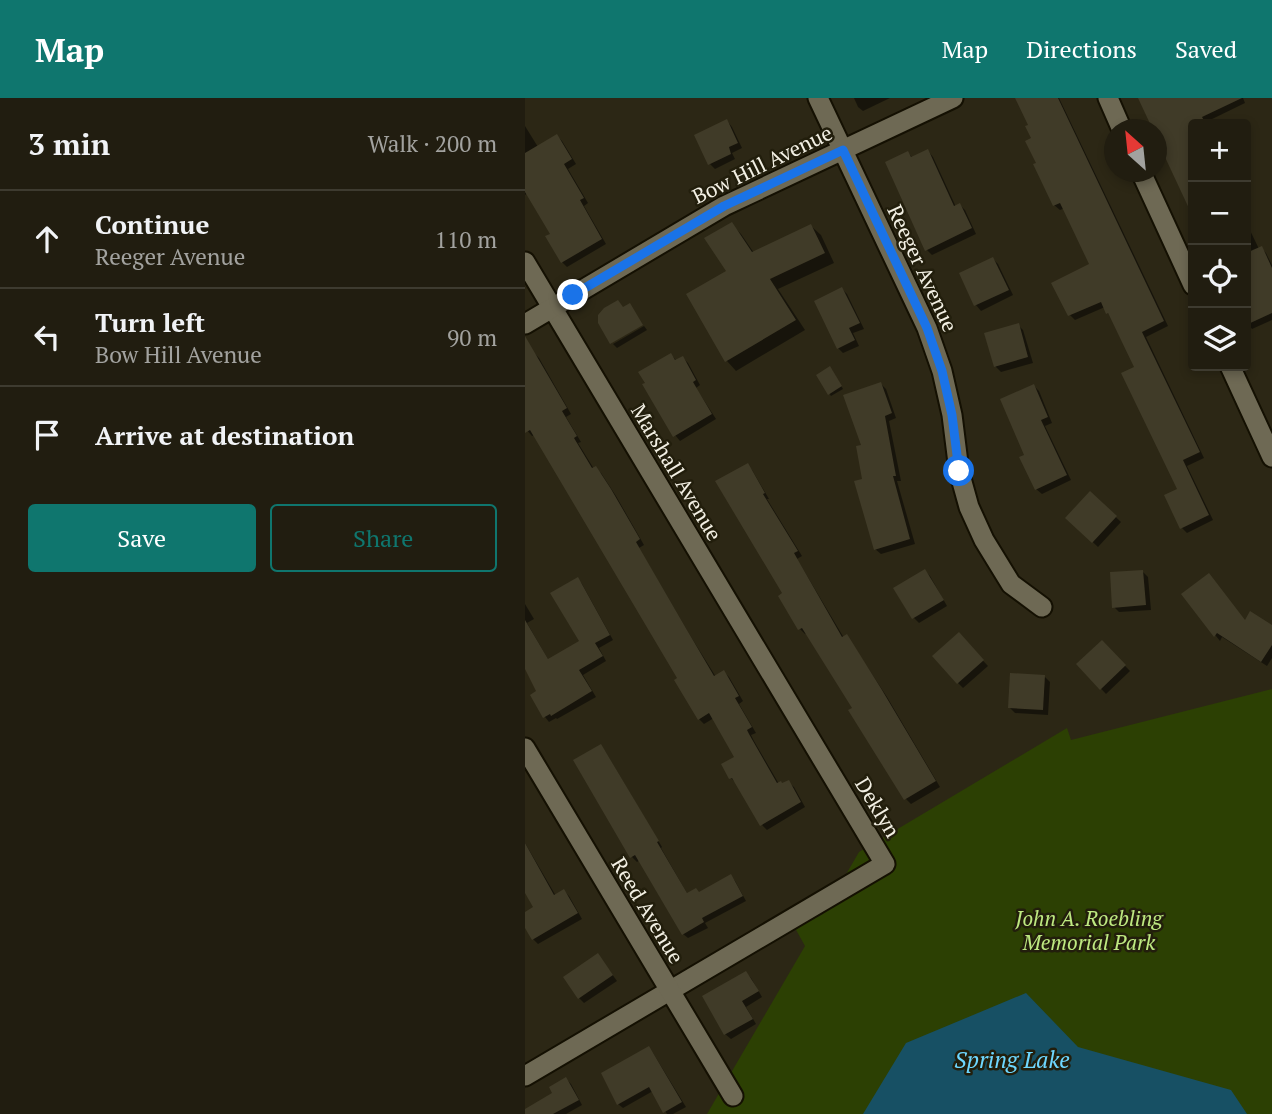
<!DOCTYPE html>
<html lang="en">
<head>
<meta charset="utf-8">
<style>
  body { margin:0; font-family:"PT Serif",serif; background:#2d2a1e; color:#f1f3f6 }
  .controls { position:absolute; right:21px; top:21px; display:grid; overflow:hidden; border-radius:7px; box-shadow:0 4px 10px #0003 }
  .controls button { width:63px; height:63px; display:grid; place-items:center; padding:0; border:0; border-bottom:2px solid #3e3b30; background:#211d10; color:#f1f3f6; font:35px sans-serif }
  .compass { position:absolute; left:579px; top:21px; width:63px; height:63px; border-radius:50%; background:#211d10; box-shadow:0 4px 10px #0003; rotate:333deg }
  .stop { position:absolute; width:21px; height:21px; margin:-16px; border:5px solid #1a73e8; border-radius:50%; background:#fff }
  .stop.end { background:#1a73e8; border-color:#fff; box-shadow:0 2px 7px #0008 }
  .list { margin:0; padding:0; list-style:none }
  h2 { display:flex; justify-content:space-between; align-items:center; height:91px; margin:0; padding:0 28px; font-size:30px }
  h2 small { font-size:23px; font-weight:400; color:#a2a29f }
  .list li { display:grid; grid-template-columns:46px 1fr auto; gap:21px; align-items:center; box-sizing:border-box; height:98px; padding:0 28px; border-top:2px solid #3e3b30 }
  .list b { display:block; font-size:26px; white-space:nowrap }
  .list p { margin:0; font-size:23px; white-space:nowrap; color:#a2a29f }
  .list em { font-size:23px; font-style:normal; color:#a2a29f }
  .actions { display:flex; gap:14px; padding:21px 28px }
  .actions a { flex:1; padding:16px 0; border:2px solid #0f766e; border-radius:7px; text-align:center; font-size:24px; color:#0f766e }
  .actions .main { background:#0f766e; color:#fff }
  .icon { flex:none; width:38px; height:38px; fill:none; stroke:currentColor; stroke-width:2; stroke-linecap:round; stroke-linejoin:round }
  .map { position:relative; flex:none; width:747px; height:1016px; overflow:hidden }
  header { display:flex; align-items:center; gap:42px; box-sizing:border-box; height:98px; padding:0 35px; background:#0f766e; color:#fff }
  header strong { font-size:33px }
  nav { display:flex; gap:38px; margin-inline-start:auto; font-size:24px }
  main { display:flex }
  aside { flex:1; background:#211d10 }
  .map>svg:first-child { display:block }
</style>
</head>
<body>
<header>
<strong>Map</strong>
<nav><a>Map</a><a>Directions</a><a>Saved</a></nav>
</header>
<main>
<aside>
<h2>3 min<small>Walk · 200 m</small></h2>
<ul class="list">
<li><svg class="icon" aria-label="ahead" viewBox="0 0 24 24"><path d="M12 20V5M6 11l6-6 6 6"/></svg><div><b>Continue</b><p>Reeger Avenue</p></div><em>110 m</em></li>
<li><svg class="icon" aria-label="left" viewBox="0 0 24 24"><path d="M17 20v-9H6M10 6l-5 5 5 5"/></svg><div><b>Turn left</b><p>Bow Hill Avenue</p></div><em>90 m</em></li>
<li><svg class="icon" aria-label="arrive" viewBox="0 0 24 24"><path d="M6 21V4h12l-3 4 3 4H6"/></svg><div><b>Arrive at destination</b></div></li>
</ul>
<div class="actions"><a class="main">Save</a><a>Share</a></div>
</aside>
<div class="map">
<svg width="747" height="1016" viewBox="0 0 747 1016">
  <rect width="100%" height="100%" fill="#2c2715"/>
  <polygon fill="#2c4003" points="747,591 747,1016 182,1016 280,848 270,830 298,816 334,754 542,630 546,642"/>
  <polygon fill="#175064" points="501,895 553,949 706,992 722,1016 338,1016 381,945"/>
  <g fill="#0007">
    <polygon points="329,0 365,0 338,13 333,9"/>
    <polygon points="492,0 534,0 643,228 621,239 679,360 662,368 688,422 662,435 657,430 654,392 611,270 580,209 550,222 545,217 566,167 540,110 535,112 529,107 513,66 505,28"/>
    <polygon points="615,0 718,0 720,5 681,24 682,26 668,26 668,112"/>
    <polygon points="202,23 207,29 217,50 207,55 210,61 190,71 185,66"/>
    <polygon points="0,28 13,49 32,38 37,43 51,66 43,71 63,105 59,108 81,146 42,169 37,164 27,136 3,95 0,97"/>
    <polygon points="403,53 408,59 431,109 435,107 440,112 451,136 407,157 402,152 383,55 388,60"/>
    <polygon points="721,124 734,151 736,150 741,155 747,167 747,222 727,231 721,223"/>
    <polygon points="206,126 216,136 229,155 286,128 296,137 309,165 253,191 280,232 211,273 202,263 163,196 203,173"/>
    <polygon points="468,161 473,166 488,197 456,213 451,207 436,176"/>
    <polygon points="317,191 322,196 339,231 328,235 334,248 318,255 313,250"/>
    <polygon points="493,227 498,232 508,265 476,274 471,269 461,236"/>
    <polygon points="119,228 122,232 92,250 88,246"/>
    <polygon points="9,255 14,260 46,316 41,319 56,344 53,345 69,371 76,375 91,398 119,447 114,450 166,539 191,579 199,574 204,579 218,603 214,606 231,635 226,637 229,643 254,686 263,684 269,689 280,709 242,732 237,727 211,685 206,680 212,659 189,620 179,626 174,621 154,581 10,337 7,338 0,330 0,260"/>
    <polygon points="146,257 152,263 158,260 163,265 175,287 171,290 191,321 155,343 150,337"/>
    <polygon points="307,272 318,291 306,298 304,295"/>
    <polygon points="356,286 361,291 371,320 364,323 376,383 372,383 390,446 356,456 350,451 339,382 338,348"/>
    <polygon points="509,288 514,293 527,325 520,328 546,382 517,396 511,391 501,357"/>
    <polygon points="222,367 227,372 244,401 242,401 277,458 272,461 319,540 326,544 362,599 415,689 386,706 381,701 330,611 282,535 280,536 275,531 260,496"/>
    <polygon points="565,395 596,424 573,449 542,420"/>
    <polygon points="400,473 405,478 422,508 394,525 388,519"/>
    <polygon points="618,474 623,479 626,512 594,514 589,509"/>
    <polygon points="53,481 57,486 88,542 74,550 81,563 58,577 71,599 32,621 31,620 24,624 20,619 14,594 0,568 0,506 9,521 2,525 24,563 57,544"/>
    <polygon points="658,497 720,524 726,515 747,529 747,560 742,568 697,539 695,543"/>
    <polygon points="434,537 463,568 438,590 433,585"/>
    <polygon points="577,544 605,573 581,596 553,566"/>
    <polygon points="520,579 525,584 523,617 490,615 485,610"/>
    <polygon points="80,653 137,749 136,750 163,797 175,796 206,778 210,783 221,803 180,825 183,830 163,840 158,836 115,762 112,764 107,759"/>
    <polygon points="0,745 31,798 39,793 44,798 57,821 13,846 8,841 0,826 0,816 11,810 0,792"/>
    <polygon points="73,857 92,883 59,905 54,900"/>
    <polygon points="221,875 226,880 237,899 221,909 231,926 206,941 200,936"/>
    <polygon points="124,950 128,955 161,1009 148,1016 142,1016 140,1013 128,993 98,1010 93,1006"/>
    <polygon points="41,981 46,986 57,1007 41,1016 0,1016 0,1013 30,996"/>
  </g>
  <g fill="#403b28">
    <polygon points="490,0 533,0 639,223 617,234 675,354 658,362 684,417 655,431 639,397 652,391 596,275 609,269 583,215 581,216 576,204 543,218 526,185 564,166 535,105 528,108 508,66 511,65 500,43 506,40 500,28 503,27"/>
    <polygon points="613,0 717,0 677,19 681,26 668,26 668,119 632,42 632,32 628,32"/>
    <polygon points="202,21 213,45 204,49 206,56 183,67 169,37"/>
    <polygon points="32,36 47,61 39,66 59,100 55,102 77,141 36,165 20,138 25,136 0,94 0,55"/>
    <polygon points="403,51 429,108 435,105 447,130 400,153 360,64 383,53 386,59"/>
    <polygon points="207,124 227,154 286,126 300,155 245,181 271,222 200,264 161,196 201,173 179,140"/>
    <polygon points="737,148 747,170 747,215 721,227 721,155"/>
    <polygon points="468,159 484,192 449,208 434,175"/>
    <polygon points="317,189 335,225 324,230 330,242 312,251 289,203"/>
    <polygon points="93,202 98,209 105,205 118,227 85,246 73,225 73,217 79,210"/>
    <polygon points="494,225 503,259 469,269 459,235"/>
    <polygon points="0,238 42,310 37,313 52,338 49,340 67,370 71,368 86,391 115,441 111,444 162,532 189,578 199,572 214,598 210,600 227,629 222,632 224,636 252,685 256,683 257,685 264,682 276,704 235,728 207,680 204,681 196,666 209,659 184,615 173,622 149,582 152,580 5,332 0,335"/>
    <polygon points="146,255 150,262 158,258 171,282 168,284 187,316 148,339 117,286 120,285 113,274"/>
    <polygon points="305,268 317,288 303,297 291,277"/>
    <polygon points="356,284 367,315 360,318 371,378 368,378 385,441 349,452 329,383 337,381 331,348 336,347 318,297"/>
    <polygon points="509,286 523,319 516,322 542,377 510,392 494,359 499,357 475,301"/>
    <polygon points="223,365 240,395 238,396 273,453 269,455 317,539 322,536 357,592 411,683 379,702 323,612 327,610 277,530 273,532 253,498 257,495 190,383"/>
    <polygon points="565,393 592,418 567,445 540,420"/>
    <polygon points="400,471 419,502 387,521 368,490"/>
    <polygon points="618,472 621,507 587,510 585,474"/>
    <polygon points="684,475 720,522 725,513 747,527 747,547 736,564 692,535 689,539 656,496"/>
    <polygon points="53,479 85,537 70,545 78,558 54,572 67,593 26,618 25,616 18,620 5,597 11,593 0,571 0,522 23,561 54,543 25,495"/>
    <polygon points="434,534 459,562 432,586 407,558"/>
    <polygon points="577,542 601,567 575,592 551,566"/>
    <polygon points="485,575 520,577 518,612 483,610"/>
    <polygon points="76,646 134,743 132,744 162,795 171,790 174,794 206,776 218,798 177,820 179,824 157,837 110,757 105,760 48,662"/>
    <polygon points="0,745 29,797 39,791 53,815 7,842 0,830 0,814 8,809 0,795"/>
    <polygon points="73,855 88,877 53,901 38,879"/>
    <polygon points="221,873 234,893 217,903 228,921 199,937 177,898"/>
    <polygon points="124,948 157,1004 138,1015 124,989 92,1007 76,975"/>
    <polygon points="41,979 54,1002 28,1016 0,1016 0,1011 27,995 24,989"/>
  </g>
  <g fill="none" stroke-linecap="round" stroke-linejoin="round">
    <defs>
      <g id="minor">
        <polyline points="293,0 402,230 417,273 427,317 434,373 444,409 459,442 486,486 517,509"/>
        <polyline points="583,0 597,32"/>
        <polyline points="616,74 668,187"/>
        <polyline points="0,164 360,766 0,978"/>
        <polyline points="0,226 199,108 428,0"/>
        <polyline points="705,268 747,359"/>
        <polyline points="0,650 208,998"/>
      </g>
    </defs>
    <use href="#minor" stroke="#141002" stroke-width="23"/>
    <use href="#minor" stroke="#6e6954" stroke-width="19"/>
  </g>
  <g fill="none" stroke-linecap="round" stroke-linejoin="round">
    <polyline stroke="#1a73e8" stroke-width="9" points="48,197 199,108 318,52 402,230 417,273 427,317 434,373"/>
  </g>
  <g text-anchor="middle" dominant-baseline="central" stroke-width="5" stroke-linejoin="round" paint-order="stroke">
    <g font-size="21" fill="#f3f0e4" stroke="#221e0c">
      <text transform="translate(237 66) rotate(-26)">Bow Hill Avenue</text>
      <text transform="translate(398 170) rotate(65)">Reeger Avenue</text>
      <text transform="translate(152 374) rotate(59)">Marshall Avenue</text>
      <text transform="translate(353 709) rotate(59)">Deklyn</text>
      <text transform="translate(123 812) rotate(59)">Reed Avenue</text>
    </g>
    <g font-size="21" font-style="italic" fill="#bee981" stroke="#221e0c">
      <text x="564" y="820">John A. Roebling<tspan x="564" dy="24">Memorial Park</tspan></text>
    </g>
    <g font-size="23" font-style="italic" fill="#6ed7ff" stroke="#221e0c">
      <text x="487" y="961">Spring Lake</text>
    </g>
  </g>
</svg>
<div class="controls">
<button>+</button>
<button>−</button>
<button><svg class="icon" aria-label="locate" viewBox="0 0 24 24"><circle cx="12" cy="12" r="6"/><path d="M12 2v4M12 18v4M2 12h4M18 12h4"/></svg></button>
<button><svg class="icon" aria-label="layers" viewBox="0 0 24 24"><path d="M12 4l9 5-9 5-9-5zM3 14l9 5 9-5"/></svg></button>
</div>
<svg class="compass" viewBox="-18 -18 36 36"><path d="M0-13l5 13h-10z" fill="#e53935"/><path d="M0 13l5-13h-10z" fill="#a2a29f"/></svg>
<div class="stop" style="left:434px;top:373px"></div>
<div class="stop end" style="left:48px;top:197px"></div>
</div>
</main>
</body>
</html>
